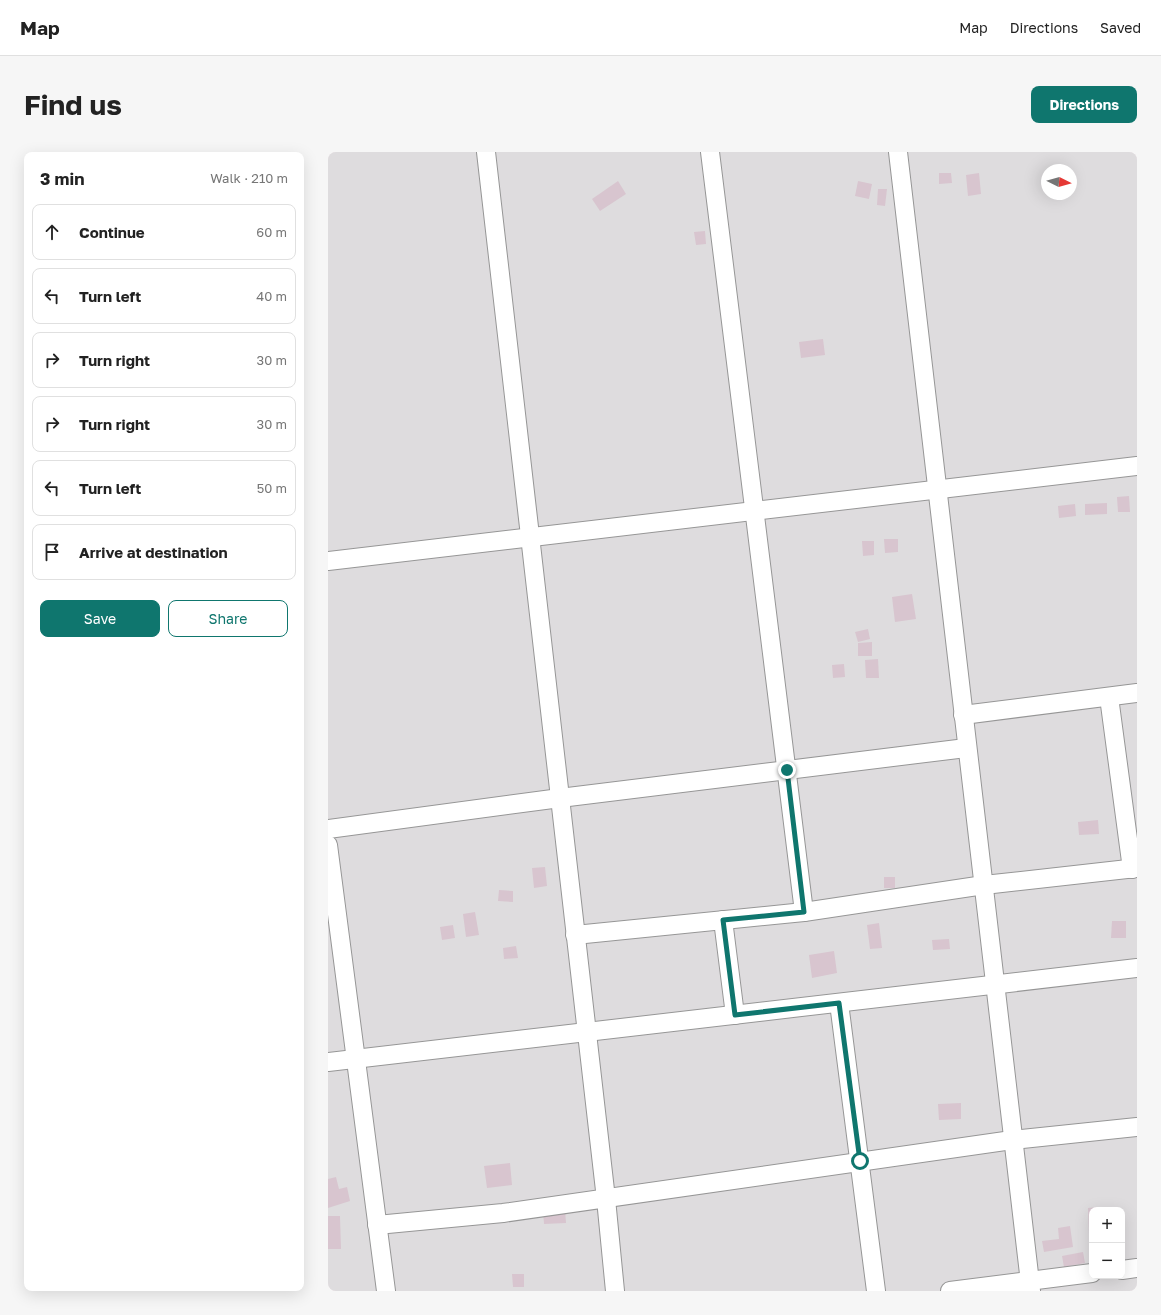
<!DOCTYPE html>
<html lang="en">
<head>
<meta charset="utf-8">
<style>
  body { margin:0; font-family:"Golos Text",sans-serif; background:#f6f6f6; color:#222 }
  .controls { position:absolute; right:12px; bottom:12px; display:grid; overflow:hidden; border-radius:8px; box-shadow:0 4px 16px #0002 }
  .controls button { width:36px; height:36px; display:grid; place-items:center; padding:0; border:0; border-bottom:1px solid #e0e0e0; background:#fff; color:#222; font:20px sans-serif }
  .compass { position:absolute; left:713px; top:12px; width:36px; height:36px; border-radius:50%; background:#fff; box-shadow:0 4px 16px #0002; rotate:95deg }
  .stop { position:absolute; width:12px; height:12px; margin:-9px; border:3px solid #0f766e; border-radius:50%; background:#fff }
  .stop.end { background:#0f766e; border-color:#fff; box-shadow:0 1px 4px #0008 }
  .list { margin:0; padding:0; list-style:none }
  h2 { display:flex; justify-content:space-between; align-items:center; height:52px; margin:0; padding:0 16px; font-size:17px }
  h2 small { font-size:13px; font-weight:400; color:#767676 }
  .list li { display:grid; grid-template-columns:26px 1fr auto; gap:12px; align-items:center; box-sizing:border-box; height:56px; margin:0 8px 8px; padding:0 8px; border:1px solid #e0e0e0; border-radius:8px }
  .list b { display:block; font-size:15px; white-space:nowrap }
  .list em { font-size:13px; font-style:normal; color:#767676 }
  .actions { display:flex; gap:8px; padding:12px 16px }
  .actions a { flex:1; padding:9px 0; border:1px solid #0f766e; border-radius:8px; text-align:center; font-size:14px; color:#0f766e }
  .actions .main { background:#0f766e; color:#fff }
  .icon { flex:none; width:22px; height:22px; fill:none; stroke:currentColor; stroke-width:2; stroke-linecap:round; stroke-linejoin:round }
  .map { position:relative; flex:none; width:809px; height:1139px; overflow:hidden; border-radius:8px }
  header { display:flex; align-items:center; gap:24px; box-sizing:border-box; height:56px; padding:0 20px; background:#fff; border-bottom:1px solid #e0e0e0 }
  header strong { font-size:19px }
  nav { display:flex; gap:22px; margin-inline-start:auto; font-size:14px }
  .intro { display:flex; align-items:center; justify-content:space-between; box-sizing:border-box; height:96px; padding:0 24px }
  h1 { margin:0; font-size:28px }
  .button { padding:10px 18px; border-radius:8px; background:#0f766e; color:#fff; font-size:14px; font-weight:700 }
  main { display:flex; gap:24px; padding:0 24px }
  aside { flex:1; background:#fff; border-radius:8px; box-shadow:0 4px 16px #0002 }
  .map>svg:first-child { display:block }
</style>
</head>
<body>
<header>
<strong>Map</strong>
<nav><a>Map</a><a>Directions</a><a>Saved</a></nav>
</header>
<div class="intro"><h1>Find us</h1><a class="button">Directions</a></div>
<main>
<aside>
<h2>3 min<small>Walk · 210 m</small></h2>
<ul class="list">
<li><svg class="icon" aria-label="ahead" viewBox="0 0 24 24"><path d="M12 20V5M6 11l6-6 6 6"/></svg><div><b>Continue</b></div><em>60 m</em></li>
<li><svg class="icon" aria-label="left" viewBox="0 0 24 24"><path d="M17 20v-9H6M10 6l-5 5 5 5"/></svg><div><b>Turn left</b></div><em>40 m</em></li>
<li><svg class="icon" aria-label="right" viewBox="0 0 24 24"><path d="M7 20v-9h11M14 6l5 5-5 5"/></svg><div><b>Turn right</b></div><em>30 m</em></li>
<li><svg class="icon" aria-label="right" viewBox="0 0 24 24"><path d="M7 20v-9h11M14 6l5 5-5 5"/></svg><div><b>Turn right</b></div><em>30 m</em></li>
<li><svg class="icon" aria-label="left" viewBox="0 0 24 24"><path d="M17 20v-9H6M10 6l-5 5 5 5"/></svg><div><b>Turn left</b></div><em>50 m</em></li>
<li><svg class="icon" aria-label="arrive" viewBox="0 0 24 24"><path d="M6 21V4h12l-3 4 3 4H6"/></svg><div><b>Arrive at destination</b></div></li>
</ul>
<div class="actions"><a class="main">Save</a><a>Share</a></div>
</aside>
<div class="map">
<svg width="809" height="1139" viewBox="0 0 809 1139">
  <rect width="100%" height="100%" fill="#f1e5e9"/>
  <path fill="#dedcde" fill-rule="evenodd" d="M 0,0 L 809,0 L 809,1139 L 0,1139 ZM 719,18 L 743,18 L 743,42 L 719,42 ZM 764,1058 L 794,1058 L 794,1124 L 764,1124 Z"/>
  <g fill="#d8c5cf">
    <polygon points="611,21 623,21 624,31 611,32"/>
    <polygon points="651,21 653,42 640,44 638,23"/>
    <polygon points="290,29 298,42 272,59 264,47"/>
    <polygon points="530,29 544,32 541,47 527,44"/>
    <polygon points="550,37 559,37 557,54 549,53"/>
    <polygon points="377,79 378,92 368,93 366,80"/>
    <polygon points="495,187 497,203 473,206 471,190"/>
    <polygon points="801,344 802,360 790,360 789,345"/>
    <polygon points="779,351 779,362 757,363 757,352"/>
    <polygon points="747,352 748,364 731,366 730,354"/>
    <polygon points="556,387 570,387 570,400 557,401"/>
    <polygon points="534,389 546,389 546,403 535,404"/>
    <polygon points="584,442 588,467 567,470 564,445"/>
    <polygon points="540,477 542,487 530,490 527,480"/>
    <polygon points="544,490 544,504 530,504 530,491"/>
    <polygon points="550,507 551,526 538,526 537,508"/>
    <polygon points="516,512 517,525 505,526 504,513"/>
    <polygon points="770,668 771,682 751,683 750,670"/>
    <polygon points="217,715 219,734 206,736 204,716"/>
    <rect x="556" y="725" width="11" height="11"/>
    <polygon points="171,738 185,739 185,750 170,749"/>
    <polygon points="147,760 151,783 138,785 135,762"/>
    <polygon points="784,769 798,769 798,786 783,786"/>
    <polygon points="551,771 554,796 542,797 539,773"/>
    <polygon points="125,773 127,786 114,788 112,775"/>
    <polygon points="621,787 622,797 605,798 604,788"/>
    <polygon points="188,794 190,806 176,807 175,796"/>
    <polygon points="506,799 509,821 484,826 481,803"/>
    <polygon points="633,951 633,967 611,968 610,952"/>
    <polygon points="182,1011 184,1033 159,1036 156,1014"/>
    <polygon points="8,1025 11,1037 19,1035 22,1049 0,1056 0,1027"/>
    <polygon points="771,1055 771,1058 764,1058 764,1082 761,1082 760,1056"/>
    <polygon points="237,1057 238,1071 216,1072 215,1058"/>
    <polygon points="0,1064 12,1064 13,1097 0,1097"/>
    <polygon points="742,1074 745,1095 716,1100 714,1089 731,1087 730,1076"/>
    <polygon points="755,1100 757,1111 736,1115 734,1104"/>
    <polygon points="184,1122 196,1122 196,1135 185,1135"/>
  </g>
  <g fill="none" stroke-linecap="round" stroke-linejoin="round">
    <defs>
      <g id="minor">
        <polyline points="158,0 278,1047 287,1139"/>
        <polyline points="382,0 476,760"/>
        <polyline points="570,0 703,1139"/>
        <polyline points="0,409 809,314"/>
        <polyline points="781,545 804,717"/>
        <polyline points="635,563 809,541"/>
        <polyline points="0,677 232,646 638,596"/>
        <polyline points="0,693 58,1139"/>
        <polyline points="395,768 407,863"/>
        <polyline points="247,783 476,760 656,733 809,716"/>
        <polyline points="511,851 548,1139"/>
        <polyline points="0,910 809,816"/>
        <polyline points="49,1073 175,1061 684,988 809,975"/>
        <polyline points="794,1118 809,1116"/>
        <polyline points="622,1139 764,1121"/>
      </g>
    </defs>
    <use href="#minor" stroke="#969696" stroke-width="20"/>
    <use href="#minor" stroke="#fff" stroke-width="18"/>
  </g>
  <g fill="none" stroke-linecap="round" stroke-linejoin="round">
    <polyline stroke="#0f766e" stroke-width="5" points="459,618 476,760 395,768 407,863 511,851 532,1009"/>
  </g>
</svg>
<div class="controls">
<button>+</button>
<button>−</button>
</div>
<svg class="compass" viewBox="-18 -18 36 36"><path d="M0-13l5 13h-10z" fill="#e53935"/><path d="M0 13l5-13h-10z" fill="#767676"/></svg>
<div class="stop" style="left:532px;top:1009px"></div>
<div class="stop end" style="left:459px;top:618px"></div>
</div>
</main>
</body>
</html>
